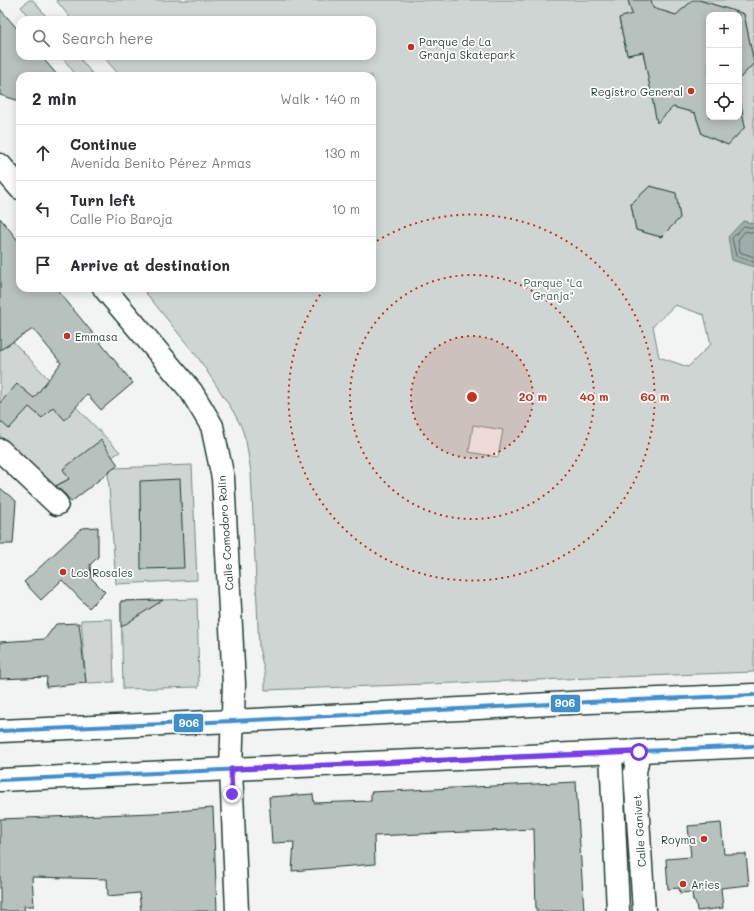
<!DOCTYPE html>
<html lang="en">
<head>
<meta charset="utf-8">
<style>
  body { margin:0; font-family:Mali,sans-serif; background:#f7f7f7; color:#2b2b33 }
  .controls { position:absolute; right:12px; top:12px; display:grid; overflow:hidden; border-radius:8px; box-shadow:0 2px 10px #0003 }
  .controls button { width:36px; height:36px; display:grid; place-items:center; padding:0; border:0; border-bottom:1px solid #e1e1e2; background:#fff; color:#2b2b33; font:20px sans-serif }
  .stop { position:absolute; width:12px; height:12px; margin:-9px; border:3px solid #7c3aed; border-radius:50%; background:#fff }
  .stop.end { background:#7c3aed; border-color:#fff; box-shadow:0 1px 4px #0008 }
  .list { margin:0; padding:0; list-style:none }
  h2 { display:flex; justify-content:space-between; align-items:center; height:52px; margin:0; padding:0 16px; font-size:17px }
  h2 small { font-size:13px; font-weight:400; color:#7c7c81 }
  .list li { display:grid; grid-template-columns:26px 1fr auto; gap:12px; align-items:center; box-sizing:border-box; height:56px; padding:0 16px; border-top:1px solid #e1e1e2 }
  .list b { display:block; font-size:15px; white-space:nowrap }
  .list p { margin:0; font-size:13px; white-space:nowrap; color:#7c7c81 }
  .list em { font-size:13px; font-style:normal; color:#7c7c81 }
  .icon { flex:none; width:22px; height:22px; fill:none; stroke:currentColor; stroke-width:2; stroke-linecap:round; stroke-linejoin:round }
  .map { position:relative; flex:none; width:754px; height:911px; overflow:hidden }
  .search { position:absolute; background:#fff; box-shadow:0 2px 10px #0003; left:16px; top:16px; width:360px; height:44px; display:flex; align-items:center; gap:10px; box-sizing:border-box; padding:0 14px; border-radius:12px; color:#7c7c81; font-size:15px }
  .panel { position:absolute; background:#fff; box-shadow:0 2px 10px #0003; left:16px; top:72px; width:360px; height:220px; border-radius:12px }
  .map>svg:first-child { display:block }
</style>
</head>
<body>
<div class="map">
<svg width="754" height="911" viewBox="0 0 754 911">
  <rect width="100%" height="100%" fill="#f2f3f3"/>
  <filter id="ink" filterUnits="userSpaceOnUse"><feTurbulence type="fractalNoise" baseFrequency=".025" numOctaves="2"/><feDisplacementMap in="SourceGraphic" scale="8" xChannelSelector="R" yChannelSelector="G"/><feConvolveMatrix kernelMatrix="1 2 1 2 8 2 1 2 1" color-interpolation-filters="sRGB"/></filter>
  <g filter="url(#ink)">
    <g fill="#ced5d3" stroke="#768984" fill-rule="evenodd">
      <polygon points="29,0 33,0 49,20 31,20 21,7"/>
      <path d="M 56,0 L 628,0 L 632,14 L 619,19 L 627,55 L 643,52 L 657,122 L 673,107 L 695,113 L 702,134 L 728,145 L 745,127 L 739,93 L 739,79 L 754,63 L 744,14 L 699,0 L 754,0 L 754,153 L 753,154 L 754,224 L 743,221 L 732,260 L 754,267 L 754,672 L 265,690 L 265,674 L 259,648 L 251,472 L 246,441 L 241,426 L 233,411 L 199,359 L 142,288 L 372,288 L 372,76 L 120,76 L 103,56 L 372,56 L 372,20 L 72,20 ZM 650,186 L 675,193 L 680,218 L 661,237 L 636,230 L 631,204 ZM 675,305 L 704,315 L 711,344 L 688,367 L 659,357 L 653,326 ZM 473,425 L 503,430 L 498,457 L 469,452 Z"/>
      <polygon points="651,0 693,0 676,15 653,8"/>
      <polygon points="61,56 78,56 94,76 77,76"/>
      <polygon points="0,328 44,374 120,452 112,457 53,487 0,436"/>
      <polygon points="192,465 197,580 116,584 108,473 114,468"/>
      <polygon points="197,599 199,687 123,689 121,601"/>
      <polygon points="112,619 114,682 86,683 81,620"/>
    </g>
    <polygon fill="#a1adaa" stroke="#6d807b" points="743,221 754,224 754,267 732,260 728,237"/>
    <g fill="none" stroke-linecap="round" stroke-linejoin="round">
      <g stroke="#536a63" stroke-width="1">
        <polyline points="754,228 744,226 732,238 736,256 754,262"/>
        <polyline points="754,233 745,231 738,240 740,252 754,257"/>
      </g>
    </g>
    <g fill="#b7c1bd" stroke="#1f3d34">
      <polygon points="628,0 651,0 653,8 676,15 693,0 699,0 744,14 754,63 739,79 739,15 709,15 709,117 739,117 739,93 745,127 728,145 702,134 695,113 673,107 657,123 643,52 627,55 619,18 632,14"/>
      <polygon points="0,9 20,32 20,56 41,56 58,76 20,76 20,101 0,95"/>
      <polygon points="650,186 676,193 680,218 661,237 636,230 631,204"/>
      <polygon points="0,218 20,243 20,288 56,288 133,383 101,410 87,394 65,420 53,407 42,418 29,407 9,429 0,421 0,403 17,384 34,398 61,363 33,329 0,350"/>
      <polygon points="101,440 118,465 71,502 66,495 56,486 69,479 63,469"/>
      <polygon points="180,479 184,568 141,569 140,481"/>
      <polygon points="0,488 16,501 13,544 0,544"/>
      <polygon points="98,527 98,557 90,565 91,578 105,592 89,608 62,580 41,600 24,582 82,528"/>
      <polygon points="163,600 121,627 121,601"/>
      <polygon points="79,623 86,683 46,687 47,677 0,679 0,642 45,639 56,624"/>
      <polygon points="576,782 584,911 536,911 534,829 374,836 375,864 292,871 294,842 272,843 269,797 313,794 314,803 371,801 371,792"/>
      <polygon points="213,808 217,911 141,911 139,893 108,896 107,879 32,877 34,906 24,906 25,911 0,911 0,819 153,813"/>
      <polygon points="721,823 724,854 746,854 749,885 721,888 723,908 697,911 696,903 693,901 692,892 680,893 679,888 668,889 666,859 691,857 688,826"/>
    </g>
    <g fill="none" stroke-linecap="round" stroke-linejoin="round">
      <defs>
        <g id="street">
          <polyline points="0,165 20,188"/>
          <polyline points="104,288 191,391 212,426 223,478 234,684 231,769 237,911"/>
          <polyline points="0,450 57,504"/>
        </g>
        <g id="secondary">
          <polyline points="0,731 233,721 589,702 754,695"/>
          <polyline points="639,752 635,772 644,911"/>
          <polyline points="611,753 618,911"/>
          <polyline points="0,780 231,769 754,746"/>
        </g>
      </defs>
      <use href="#street" stroke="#1f3d34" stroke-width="25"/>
      <use href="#secondary" stroke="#1f3d34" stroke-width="25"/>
      <use href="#street" stroke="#fff" stroke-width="22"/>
      <use href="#secondary" stroke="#fff" stroke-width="22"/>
      <defs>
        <g id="bus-1">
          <polyline points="0,731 233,721 589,702 754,695"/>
          <polyline points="0,780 754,746"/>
        </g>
      </defs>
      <use href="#bus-1" stroke="#fff" stroke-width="7"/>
      <use href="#bus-1" stroke="#3f8fcf" stroke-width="4"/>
    </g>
  </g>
  <g fill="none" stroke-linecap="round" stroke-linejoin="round" filter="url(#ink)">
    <polyline stroke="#7c3aed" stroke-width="5" points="232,794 231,769 639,752"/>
  </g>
  <circle cx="472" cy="397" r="61" fill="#c8321e" fill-opacity=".12"/>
  <g fill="none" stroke="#c8321e" stroke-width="2" stroke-dasharray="2 4">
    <circle cx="472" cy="397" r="61"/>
    <circle cx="472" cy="397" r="122"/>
    <path d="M372 244A183 183 0 1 1 325 288"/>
  </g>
  <g fill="#c8321e" stroke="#fff" stroke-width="1.5">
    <circle cx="411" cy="47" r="4"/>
    <circle cx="691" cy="91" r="4"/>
    <circle cx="67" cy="336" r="4"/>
    <circle cx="63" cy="572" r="4"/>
    <circle cx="704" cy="839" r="4"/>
    <circle cx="683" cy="884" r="4"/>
  </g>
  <g text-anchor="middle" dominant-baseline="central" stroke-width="3.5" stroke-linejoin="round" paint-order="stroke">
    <g font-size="11" fill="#1f3d34" stroke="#fff" text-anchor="start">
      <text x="419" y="41">Parque de La<tspan x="419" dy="13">Granja Skatepark</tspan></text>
      <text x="683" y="91" text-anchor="end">Registro General</text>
      <text x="75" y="336">Emmasa</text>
      <text x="71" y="572">Los Rosales</text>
      <text x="696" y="839" text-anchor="end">Royma</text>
      <text x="691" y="884">Aries</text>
    </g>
    <g font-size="11" fill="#425b54" stroke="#fff">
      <text x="553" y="282">Parque "La<tspan x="553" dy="13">Granja"</tspan></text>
    </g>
    <g font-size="11" fill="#1f3d34" stroke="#fff">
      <text transform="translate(225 533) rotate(-94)">Calle Comodoro Rolín</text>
      <text transform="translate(639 831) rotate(-94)">Calle Ganivet</text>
    </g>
  </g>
  <circle cx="472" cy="397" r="6" fill="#c8321e" stroke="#fff" stroke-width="2"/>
  <g font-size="12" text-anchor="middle" font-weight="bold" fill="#c8321e" stroke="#fff" stroke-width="3.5" stroke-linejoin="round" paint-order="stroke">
    <text x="533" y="401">20 m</text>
    <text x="594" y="401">40 m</text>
    <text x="655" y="401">60 m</text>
  </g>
  <g stroke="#fff" stroke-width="1.5">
    <rect x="550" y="694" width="31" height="19" rx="4" fill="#3f8fcf"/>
    <rect x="173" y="713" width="31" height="20" rx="4" fill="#3f8fcf"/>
  </g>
  <g font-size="11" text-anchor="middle" font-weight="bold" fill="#fff">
    <text x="565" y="707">906</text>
    <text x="189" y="727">906</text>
  </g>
</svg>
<div class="controls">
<button>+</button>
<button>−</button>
<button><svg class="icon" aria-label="locate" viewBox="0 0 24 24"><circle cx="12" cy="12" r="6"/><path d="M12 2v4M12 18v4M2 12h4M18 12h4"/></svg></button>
</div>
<div class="stop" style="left:639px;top:752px"></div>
<div class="stop end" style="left:232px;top:794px"></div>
<div class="search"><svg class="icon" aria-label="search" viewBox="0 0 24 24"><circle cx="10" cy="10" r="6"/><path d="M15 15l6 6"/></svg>Search here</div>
<section class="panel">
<h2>2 min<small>Walk · 140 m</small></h2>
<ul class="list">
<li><svg class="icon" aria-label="ahead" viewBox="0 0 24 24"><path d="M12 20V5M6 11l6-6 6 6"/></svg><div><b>Continue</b><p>Avenida Benito Pérez Armas</p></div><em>130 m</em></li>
<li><svg class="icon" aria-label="left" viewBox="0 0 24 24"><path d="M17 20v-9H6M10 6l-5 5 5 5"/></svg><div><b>Turn left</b><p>Calle Pío Baroja</p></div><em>10 m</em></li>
<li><svg class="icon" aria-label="arrive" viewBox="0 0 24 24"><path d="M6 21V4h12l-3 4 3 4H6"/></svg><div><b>Arrive at destination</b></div></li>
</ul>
</section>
</div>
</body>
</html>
